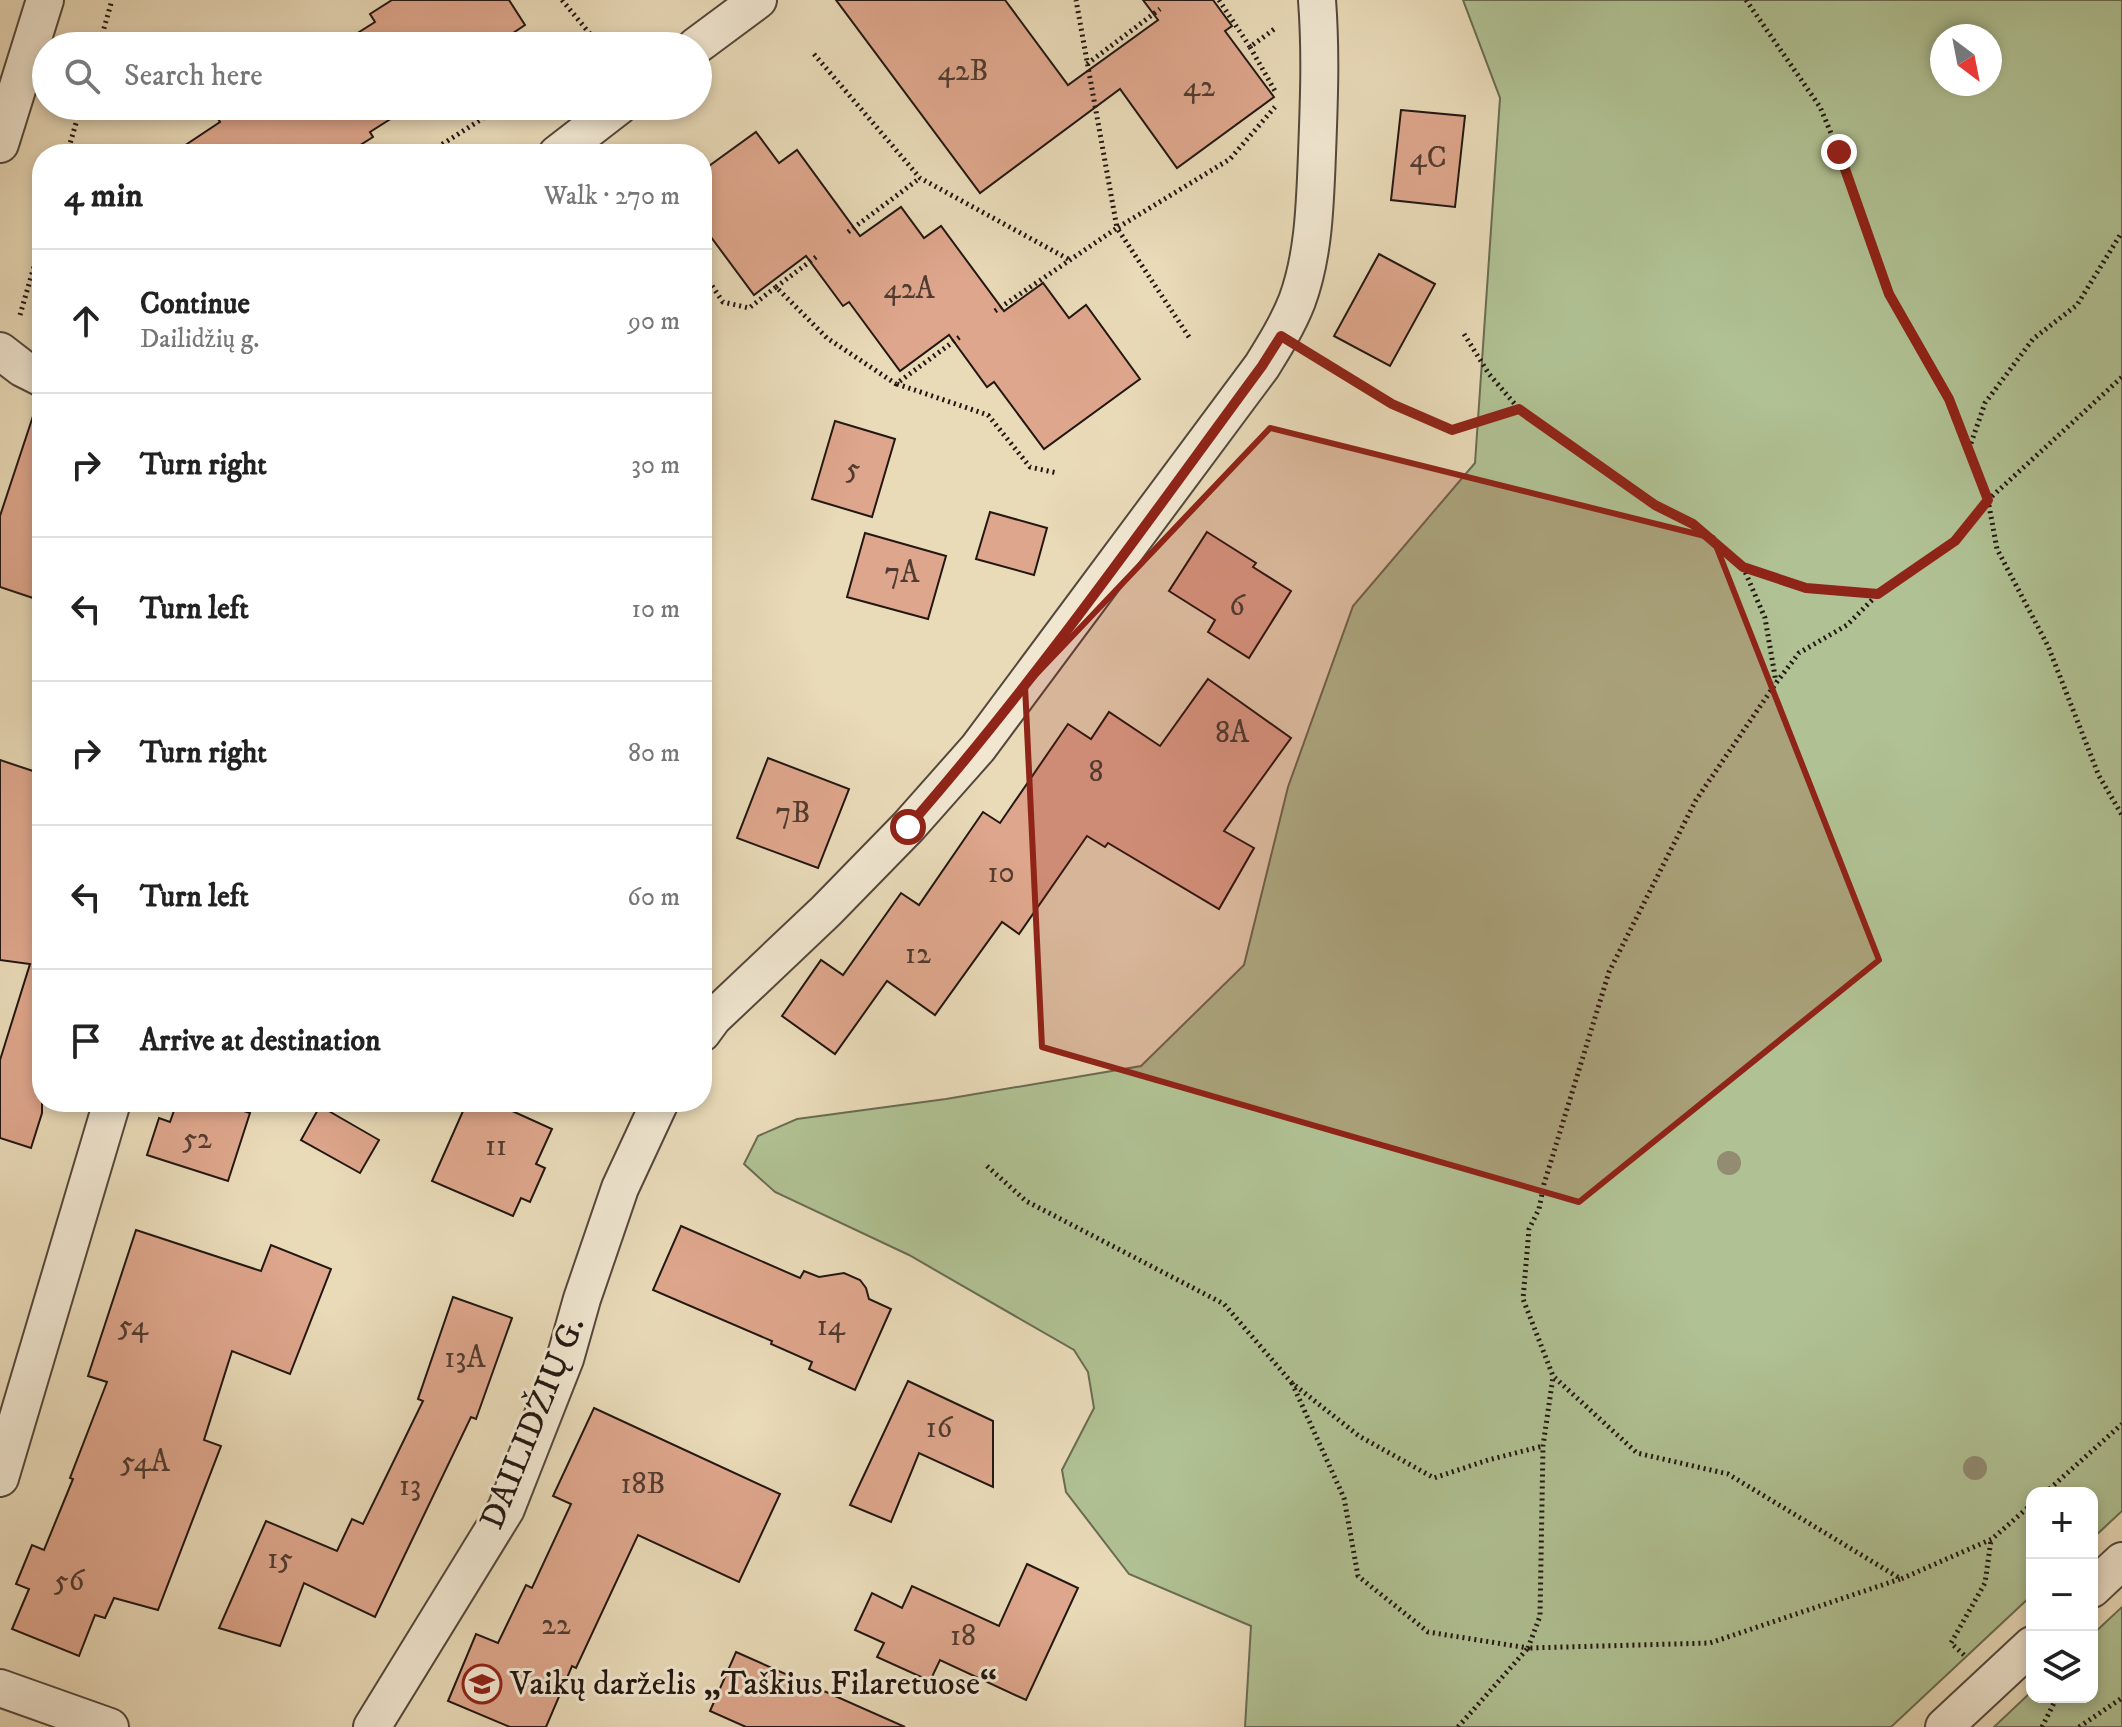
<!DOCTYPE html>
<html lang="en">
<head>
<meta charset="utf-8">
<style>
  body { margin:0; font-family:"IM FELL DW Pica",serif; background:#f2f2f2; color:#222 }
  .controls { position:absolute; right:24px; bottom:24px; display:grid; overflow:hidden; border-radius:16px; box-shadow:0 4px 12px #0003 }
  .controls button { width:72px; height:72px; display:grid; place-items:center; padding:0; border:0; border-bottom:2px solid #e0e0e0; background:#fff; color:#222; font:40px sans-serif }
  .compass { position:absolute; left:1930px; top:24px; width:72px; height:72px; border-radius:50%; background:#fff; box-shadow:0 4px 12px #0003; rotate:148deg }
  .stop { position:absolute; width:24px; height:24px; margin:-18px; border:6px solid #8f2418; border-radius:50%; background:#fff }
  .stop.end { background:#8f2418; border-color:#fff; box-shadow:0 2px 8px #0008 }
  .list { margin:0; padding:0; list-style:none }
  h2 { display:flex; justify-content:space-between; align-items:center; height:104px; margin:0; padding:0 32px; font-size:34px }
  h2 small { font-size:26px; font-weight:400; color:#767676 }
  .list li { display:grid; grid-template-columns:52px 1fr auto; gap:24px; align-items:center; box-sizing:border-box; height:144px; padding:0 32px; border-top:2px solid #e0e0e0 }
  .list b { display:block; font-size:30px; white-space:nowrap }
  .list p { margin:0; font-size:26px; white-space:nowrap; color:#767676 }
  .list em { font-size:26px; font-style:normal; color:#767676 }
  .icon { flex:none; width:44px; height:44px; fill:none; stroke:currentColor; stroke-width:2; stroke-linecap:round; stroke-linejoin:round }
  .map { position:relative; flex:none; width:2122px; height:1727px; overflow:hidden }
  .search { position:absolute; background:#fff; box-shadow:0 4px 12px #0003; left:32px; top:32px; width:680px; height:88px; display:flex; align-items:center; gap:20px; box-sizing:border-box; padding:0 28px; border-radius:44px; color:#767676; font-size:30px }
  .panel { position:absolute; background:#fff; box-shadow:0 4px 12px #0003; left:32px; top:144px; width:680px; height:968px; border-radius:32px }
  .map>svg:first-child { display:block }
</style>
</head>
<body>
<div class="map">
<svg width="2122" height="1727" viewBox="0 0 2122 1727">
  <rect width="100%" height="100%" fill="#e9dab8"/>
  <filter id="stains"><feTurbulence type="fractalNoise" baseFrequency=".0025" numOctaves="4"/><feColorMatrix values="0 0 0 0 .2 0 0 0 0 .09 0 0 0 0 .02 0 0 0 .5 -.17"/></filter>
  <radialGradient id="worn" r=".72"><stop offset=".6" stop-color="#630" stop-opacity="0"/><stop offset="1" stop-color="#630" stop-opacity=".3"/></radialGradient>
  <g fill="#b0c193" stroke="#696c52" stroke-width="2" fill-rule="evenodd">
    <path d="M 1463,0 L 2122,0 L 2122,1511 L 2092,1539 L 2092,1493 L 2032,1493 L 2032,1595 L 1891,1727 L 1245,1727 L 1251,1626 L 1129,1574 L 1066,1492 L 1062,1470 L 1094,1408 L 1088,1372 L 1074,1350 L 909,1255 L 775,1192 L 744,1164 L 758,1136 L 797,1119 L 946,1099 L 1141,1066 L 1244,965 L 1288,787 L 1353,606 L 1475,463 L 1500,98 ZM 1942,36 L 1990,36 L 1990,84 L 1942,84 Z"/>
    <polygon points="2122,1607 2122,1727 1994,1727 2032,1691 2032,1697 2092,1697 2092,1635"/>
  </g>
  <g fill="#dea68c" stroke="#221712" stroke-width="2">
    <polygon points="392,0 509,0 525,25 507,37 510,42 503,46 337,46 375,22 370,14"/>
    <polygon points="836,0 1005,0 1068,85 1158,20 1143,0 1213,0 1232,26 1225,31 1274,97 1177,168 1120,89 980,193"/>
    <polygon points="210,106 411,106 370,132 373,137 346,154 172,154 220,122"/>
    <polygon points="1401,110 1465,116 1455,207 1391,200"/>
    <polygon points="756,132 779,163 797,150 860,236 901,207 924,238 941,226 1004,311 1043,283 1069,318 1086,305 1140,379 1044,449 994,382 987,387 949,335 900,371 849,302 843,306 806,256 754,295 702,225 702,171"/>
    <polygon points="1379,254 1435,284 1390,366 1334,336"/>
    <polygon points="35,410 42,411 42,601 0,587 0,516"/>
    <polygon points="835,421 895,439 872,517 812,499"/>
    <polygon points="990,512 1047,528 1034,575 976,559"/>
    <polygon points="1207,532 1256,563 1253,567 1291,591 1249,658 1208,632 1215,620 1169,591"/>
    <polygon points="865,533 946,556 928,619 847,597"/>
    <polygon points="1208,679 1291,738 1224,831 1254,848 1219,909 1108,843 1105,847 1087,836 1019,934 1002,922 935,1015 887,981 835,1054 782,1016 821,960 843,975 901,893 919,905 983,812 1000,823 1068,724 1091,739 1109,712 1160,746"/>
    <polygon points="768,758 849,789 818,868 737,838"/>
    <polygon points="0,760 42,774 42,1113 31,1148 0,1138 0,1060 30,964 0,960"/>
    <polygon points="177,1102 216,1102 250,1113 228,1181 147,1155 159,1118 170,1122"/>
    <polygon points="467,1102 492,1102 552,1129 536,1164 545,1168 530,1202 521,1198 513,1216 432,1181"/>
    <polygon points="320,1106 379,1140 360,1173 301,1140"/>
    <polygon points="681,1226 800,1278 804,1271 819,1277 844,1273 860,1280 866,1288 869,1299 891,1309 855,1390 809,1369 812,1362 771,1344 772,1341 653,1290"/>
    <polygon points="136,1230 261,1271 271,1245 331,1269 290,1374 232,1351 204,1440 221,1446 158,1610 114,1598 105,1618 95,1615 79,1656 12,1629 29,1589 16,1584 32,1545 44,1550 73,1479 70,1478 107,1382 88,1376"/>
    <polygon points="453,1297 512,1318 476,1419 471,1417 375,1617 304,1583 280,1646 219,1628 266,1521 337,1551 352,1519 363,1524 423,1401 418,1399"/>
    <polygon points="908,1381 993,1421 993,1487 919,1453 891,1522 850,1505"/>
    <polygon points="594,1408 780,1494 739,1582 638,1535 576,1668 572,1666 546,1727 510,1727 448,1701 476,1634 498,1643 526,1585 532,1588 571,1504 553,1496"/>
    <polygon points="1027,1564 1078,1588 1026,1700 940,1660 930,1681 877,1657 884,1643 855,1630 872,1593 902,1608 912,1586 999,1626"/>
    <polygon points="736,1652 905,1727 746,1727 710,1711"/>
  </g>
  <g fill="none" stroke-linecap="round" stroke-linejoin="round">
    <defs>
      <g id="minor">
        <polyline points="696,46 758,0"/>
        <polyline points="0,144 45,0"/>
        <polyline points="557,154 619,106"/>
        <polyline points="0,351 22,368 42,378"/>
        <path d="M 702,1033 L 713,1018 L 826,911 L 908,827 L 978,748 L 1262,366 C 1275,345 1288,324 1297,301 C 1314,255 1315,203 1317,154 C 1319,102 1321,52 1317,0"/>
        <polyline points="0,1478 112,1102"/>
        <polyline points="2092,1589 2122,1561"/>
        <polyline points="0,1688 110,1727"/>
        <polyline points="372,1727 506,1509 565,1359 582,1299 620,1188 660,1102"/>
        <polyline points="1944,1727 2032,1645"/>
      </g>
    </defs>
    <use href="#minor" stroke="#54483c" stroke-width="40"/>
    <g stroke="#221712" stroke-width="5" stroke-dasharray="2 4" stroke-linecap="butt">
      <polyline points="562,0 600,46"/>
      <polyline points="1219,0 1250,47 1277,27"/>
      <polyline points="1746,0 1820,107 1839,152 1889,294 1949,399 1988,500 1997,549 2048,646 2099,776 2122,815"/>
      <polyline points="99,46 112,0"/>
      <polyline points="1250,47 1275,91"/>
      <polyline points="814,54 920,178 1070,260"/>
      <polyline points="1087,64 1160,9"/>
      <polyline points="67,154 81,106"/>
      <polyline points="427,154 502,106"/>
      <polyline points="848,232 920,178"/>
      <polyline points="702,271 723,302 749,308 776,287 827,338 896,384 961,336"/>
      <polyline points="776,287 816,257"/>
      <polyline points="995,311 1117,228 1076,0"/>
      <polyline points="20,315 42,239"/>
      <polyline points="1464,334 1489,374 1519,409"/>
      <polyline points="1189,337 1117,228 1230,159 1275,107"/>
      <polyline points="1315,357 1392,404 1452,430 1519,409 1655,505 1693,524 1743,567 1806,588 1877,594"/>
      <polyline points="897,384 988,415 1030,467 1057,473"/>
      <polyline points="1969,449 1985,403 2033,339 2077,305 2122,232"/>
      <polyline points="1743,567 1765,618 1776,682"/>
      <polyline points="987,1166 1026,1201 1224,1304 1292,1383 1359,1436 1434,1478 1488,1460 1543,1446"/>
      <polyline points="1292,1383 1344,1498 1358,1576 1428,1632 1528,1648 1540,1616 1543,1446 1553,1377"/>
      <polyline points="2045,1493 2122,1424"/>
      <polyline points="2032,1504 1992,1539 1901,1579 1728,1474 1637,1453 1553,1376 1523,1299 1529,1229 1539,1209 1544,1184 1609,972 1696,800 1776,683 1799,653 1847,625 1878,594 1955,541 1988,500 2122,377"/>
      <polyline points="1964,1655 1951,1643 1985,1583 1991,1540"/>
      <polyline points="1458,1727 1528,1648 1710,1643 1900,1579"/>
      <polyline points="2042,1727 2057,1697"/>
      <polyline points="2079,1727 2122,1698"/>
    </g>
    <use href="#minor" stroke="#f1e7d1" stroke-width="36"/>
  </g>
  <g fill="#938b72">
    <circle cx="1729" cy="1163" r="12"/>
    <circle cx="1975" cy="1468" r="12"/>
  </g>
  <g fill="none" stroke-linecap="round" stroke-linejoin="round">
    <path stroke="#8f2418" stroke-width="10" d="M 908,827 C 1036,681 1147,522 1262,366 L 1281,336 L 1392,404 L 1452,430 L 1519,409 L 1655,505 L 1693,524 L 1743,567 L 1806,588 L 1878,594 L 1955,541 L 1988,500 L 1949,399 L 1889,294 L 1839,152"/>
  </g>
  <path fill="#8f2418" fill-opacity="0.2" stroke="#8f2418" stroke-width="6" stroke-linejoin="round" d="M 1270,428 L 1713,538 L 1879,960 L 1579,1202 L 1042,1047 L 1025,686 Z"/>
  <defs>
    <symbol id="school-ring" viewBox="-11 -11 22 22"><circle r="9.5" fill="#f1e7d1" stroke="#8f2418" stroke-width="1.5"/><path d="M0-5L7-2L0 1L-7-2ZM-4 1L0 2.5L4 1V4Q0 6-4 4Z" fill="#8f2418"/></symbol>
  </defs>
  <g fill-rule="evenodd">
    <use href="#school-ring" x="460" y="1662" width="44" height="44"/>
  </g>
  <g text-anchor="middle" dominant-baseline="central" stroke-width="6" stroke-linejoin="round" paint-order="stroke">
    <g font-size="30" fill="#513b30">
      <text x="963" y="71">42B</text>
      <text x="1199" y="87">42</text>
      <text x="1428" y="158">4C</text>
      <text x="909" y="289">42A</text>
      <text x="853" y="469">5</text>
      <text x="902" y="573">7A</text>
      <text x="1237" y="606">6</text>
      <text x="1232" y="733">8A</text>
      <text x="1096" y="772">8</text>
      <text x="793" y="813">7B</text>
      <text x="1001" y="873">10</text>
      <text x="918" y="954">12</text>
      <text x="197" y="1139">52</text>
      <text x="496" y="1146">11</text>
      <text x="133" y="1326">54</text>
      <text x="831" y="1326">14</text>
      <text x="465" y="1358">13A</text>
      <text x="939" y="1428">16</text>
      <text x="145" y="1462">54A</text>
      <text x="643" y="1484">18B</text>
      <text x="410" y="1486">13</text>
      <text x="280" y="1559">15</text>
      <text x="69" y="1581">56</text>
      <text x="556" y="1625">22</text>
      <text x="963" y="1636">18</text>
    </g>
    <g font-size="34" fill="#221712" stroke="#f1e7d1">
      <text transform="translate(533 1423) rotate(-68)">DAILIDŽIŲ G.</text>
    </g>
    <g font-size="34" fill="#221712" stroke="#f1e7d1" text-anchor="start">
      <text x="510" y="1684">Vaikų darželis „Taškius Filaretuose“</text>
    </g>
  </g>
  <rect width="100%" height="100%" filter="url(#stains)"/>
  <rect width="100%" height="100%" fill="url(#worn)"/>
</svg>
<div class="controls">
<button>+</button>
<button>−</button>
<button><svg class="icon" aria-label="layers" viewBox="0 0 24 24"><path d="M12 4l9 5-9 5-9-5zM3 14l9 5 9-5"/></svg></button>
</div>
<svg class="compass" viewBox="-18 -18 36 36"><path d="M0-13l5 13h-10z" fill="#e53935"/><path d="M0 13l5-13h-10z" fill="#767676"/></svg>
<div class="stop" style="left:908px;top:827px"></div>
<div class="stop end" style="left:1839px;top:152px"></div>
<div class="search"><svg class="icon" aria-label="search" viewBox="0 0 24 24"><circle cx="10" cy="10" r="6"/><path d="M15 15l6 6"/></svg>Search here</div>
<section class="panel">
<h2>4 min<small>Walk · 270 m</small></h2>
<ul class="list">
<li><svg class="icon" aria-label="ahead" viewBox="0 0 24 24"><path d="M12 20V5M6 11l6-6 6 6"/></svg><div><b>Continue</b><p>Dailidžių g.</p></div><em>90 m</em></li>
<li><svg class="icon" aria-label="right" viewBox="0 0 24 24"><path d="M7 20v-9h11M14 6l5 5-5 5"/></svg><div><b>Turn right</b></div><em>30 m</em></li>
<li><svg class="icon" aria-label="left" viewBox="0 0 24 24"><path d="M17 20v-9H6M10 6l-5 5 5 5"/></svg><div><b>Turn left</b></div><em>10 m</em></li>
<li><svg class="icon" aria-label="right" viewBox="0 0 24 24"><path d="M7 20v-9h11M14 6l5 5-5 5"/></svg><div><b>Turn right</b></div><em>80 m</em></li>
<li><svg class="icon" aria-label="left" viewBox="0 0 24 24"><path d="M17 20v-9H6M10 6l-5 5 5 5"/></svg><div><b>Turn left</b></div><em>60 m</em></li>
<li><svg class="icon" aria-label="arrive" viewBox="0 0 24 24"><path d="M6 21V4h12l-3 4 3 4H6"/></svg><div><b>Arrive at destination</b></div></li>
</ul>
</section>
</div>
</body>
</html>
